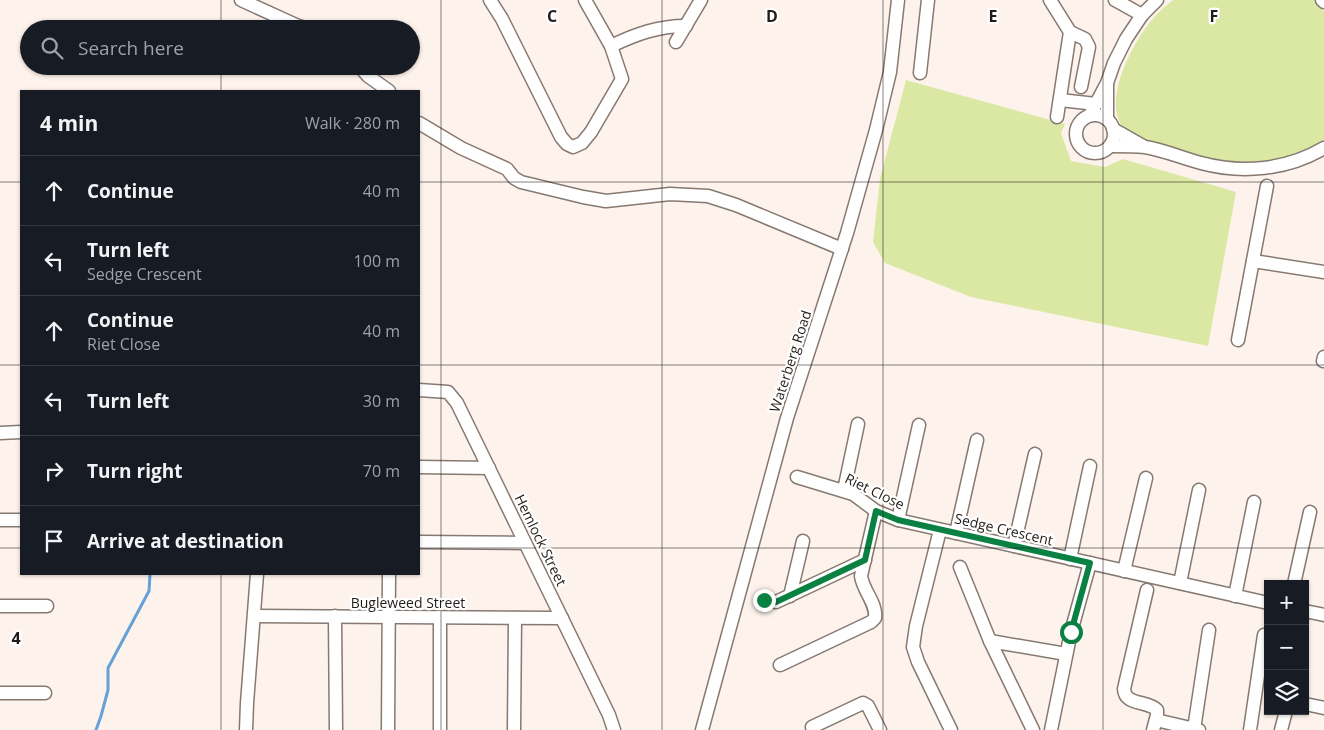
<!DOCTYPE html>
<html lang="en">
<head>
<meta charset="utf-8">
<style>
  body { margin:0; font-family:"Open Sans",sans-serif; background:#242831; color:#f1f3f6 }
  .controls { position:absolute; right:15px; bottom:15px; display:grid; overflow:hidden; border-radius:0px; box-shadow:0 1px 4px #0004 }
  .controls button { width:45px; height:45px; display:grid; place-items:center; padding:0; border:0; border-bottom:1px solid #363941; background:#171b24; color:#f1f3f6; font:25px sans-serif }
  .stop { position:absolute; width:15px; height:15px; margin:-11px; border:4px solid #0b8043; border-radius:50%; background:#fff }
  .stop.end { background:#0b8043; border-color:#fff; box-shadow:0 1px 5px #0008 }
  .list { margin:0; padding:0; list-style:none }
  h2 { display:flex; justify-content:space-between; align-items:center; height:65px; margin:0; padding:0 20px; font-size:21px }
  h2 small { font-size:16px; font-weight:400; color:#9ea1a6 }
  .list li { display:grid; grid-template-columns:32px 1fr auto; gap:15px; align-items:center; box-sizing:border-box; height:70px; padding:0 20px; border-top:1px solid #363941 }
  .list b { display:block; font-size:19px; white-space:nowrap }
  .list p { margin:0; font-size:16px; white-space:nowrap; color:#9ea1a6 }
  .list em { font-size:16px; font-style:normal; color:#9ea1a6 }
  .icon { flex:none; width:28px; height:28px; fill:none; stroke:currentColor; stroke-width:2; stroke-linecap:round; stroke-linejoin:round }
  .map { position:relative; flex:none; width:1324px; height:730px; overflow:hidden }
  .search { position:absolute; background:#171b24; box-shadow:0 1px 4px #0004; left:20px; top:20px; width:400px; height:55px; display:flex; align-items:center; gap:12px; box-sizing:border-box; padding:0 18px; border-radius:28px; color:#9ea1a6; font-size:19px }
  .panel { position:absolute; background:#171b24; box-shadow:0 1px 4px #0004; left:20px; top:90px; width:400px; height:485px; border-radius:0px }
  .map>svg:first-child { display:block }
</style>
</head>
<body>
<div class="map">
<svg width="1324" height="730" viewBox="0 0 1324 730">
  <rect width="100%" height="100%" fill="#fef3ec"/>
  <g fill="#dae8a3">
    <path d="M 1173,0 L 1316,0 L 1324,12 L 1324,142 C 1278,173 1222,162 1172,150 C 1156,146 1136,143 1124,129 C 1101,102 1132,44 1151,21 C 1157,13 1165,6 1173,0 Z"/>
    <polygon points="906,80 1065,124 1061,133 1071,161 1105,167 1123,159 1236,192 1208,346 971,297 885,263 873,242 880,179"/>
  </g>
  <g fill="none" stroke-linecap="round" stroke-linejoin="round">
    <polyline stroke="#65a1d7" stroke-width="3" points="96,730 101,716 108,690 108,668 149,591 150,574"/>
    <defs>
      <g id="minor">
        <polyline points="241,0 296,25 308,29"/>
        <polyline points="490,0 502,19 561,137 567,144 573,147 582,143 591,132 622,79 611,46 585,0"/>
        <polyline points="1050,0 1070,32 1057,117"/>
        <polyline points="1115,0 1142,15"/>
        <polyline points="1322,0 1324,2"/>
        <polyline points="1070,32 1085,39 1089,47 1081,87"/>
        <polyline points="676,42 701,0"/>
        <path d="M 611,46 C 636,34 658,26 686,26"/>
        <polyline points="359,66 368,76 389,91"/>
        <polyline points="920,73 928,0"/>
        <polyline points="1107,85 1107,119"/>
        <polyline points="1060,100 1096,104"/>
        <circle cx="1095" cy="134" r="19"/>
        <polyline points="1090,115 1107,83 1114,63 1126,39 1142,15 1157,0"/>
        <polyline points="419,123 461,148 507,169 514,178 521,182 583,197 606,201 670,194 708,196 736,205 842,249"/>
        <polyline points="1113,129 1143,146"/>
        <path d="M 1110,146 C 1121,146 1134,146 1145,147 C 1164,150 1182,158 1201,163 C 1242,174 1287,170 1324,148"/>
        <polyline points="1253,261 1324,272"/>
        <polyline points="1238,340 1267,186"/>
        <polyline points="1323,361 1324,357"/>
        <polyline points="419,390 448,392 457,403 609,715 614,730"/>
        <polyline points="0,433 21,432"/>
        <polyline points="419,467 489,468"/>
        <polyline points="797,477 853,494 876,511 898,520 1268,603"/>
        <polyline points="844,490 858,424"/>
        <polyline points="0,520 21,520"/>
        <polyline points="898,520 919,425"/>
        <polyline points="940,530 916,626 913,647 918,662 951,730"/>
        <polyline points="956,533 977,440"/>
        <polyline points="419,542 525,543"/>
        <polyline points="1014,546 1035,454"/>
        <polyline points="1070,559 1090,466"/>
        <polyline points="960,567 990,641 1033,730"/>
        <polyline points="1124,571 1146,478"/>
        <polyline points="1180,583 1199,490"/>
        <polyline points="1294,584 1310,512"/>
        <path d="M 1147,590 L 1124,689 C 1125,706 1147,700 1157,710 L 1157,715 L 1153,730"/>
        <polyline points="790,596 803,541"/>
        <polyline points="1235,596 1254,502"/>
        <polyline points="764,600 776,602 865,560"/>
        <polyline points="0,606 47,606"/>
        <polyline points="1305,611 1324,615"/>
        <polyline points="255,616 562,618"/>
        <polyline points="335,616 336,730"/>
        <polyline points="990,641 1066,654"/>
        <path d="M 780,665 L 871,622 L 875,618 C 877,603 863,591 861,576 L 876,511"/>
        <polyline points="0,693 45,693"/>
        <polyline points="1305,704 1324,708"/>
        <polyline points="1156,720 1199,730"/>
        <polyline points="812,727 863,703 868,706 880,730"/>
        <polyline points="1194,729 1209,630"/>
        <polyline points="246,730 247,703 257,574"/>
        <polyline points="388,730 389,574"/>
        <polyline points="440,730 440,617"/>
        <polyline points="514,730 515,618"/>
        <polyline points="702,730 787,418 847,233 876,130 890,72 898,0"/>
        <polyline points="1051,730 1071,632 1090,563"/>
        <polyline points="1250,730 1264,635"/>
        <polyline points="1281,730 1286,711"/>
      </g>
    </defs>
    <use href="#minor" stroke="#857971" stroke-width="15"/>
    <use href="#minor" stroke="#fff" stroke-width="12"/>
  </g>
  <g fill="none" stroke-linecap="round" stroke-linejoin="round">
    <polyline stroke="#0b8043" stroke-width="6" points="764,600 776,602 865,560 876,511 898,520 1090,563 1071,632"/>
  </g>
  <path fill="none" stroke="#201c19" stroke-width="1" stroke-opacity="0.55" d="M 221,0 L 221,29M 441,0 L 441,730M 662,0 L 662,730M 883,0 L 883,730M 1103,0 L 1103,730M 221,66 L 221,91M 0,182 L 21,182M 419,182 L 1324,182M 0,365 L 21,365M 419,365 L 1324,365M 0,548 L 21,548M 419,548 L 1324,548M 221,574 L 221,730"/>
  <g text-anchor="middle" dominant-baseline="central" stroke-width="4.5" stroke-linejoin="round" paint-order="stroke">
    <g font-size="14" fill="#201c19" stroke="#fff">
      <text transform="translate(790 361) rotate(-72)">Waterberg Road</text>
      <text transform="translate(875 491) rotate(26)">Riet Close</text>
      <text transform="translate(1004 529) rotate(13)">Sedge Crescent</text>
      <text transform="translate(541 540) rotate(64)">Hemlock Street</text>
      <text x="408" y="602">Bugleweed Street</text>
    </g>
  </g>
  <g font-size="16" text-anchor="middle" font-weight="bold" fill="#201c19" stroke="#fff" stroke-width="4.5" stroke-linejoin="round" paint-order="stroke">
    <text x="552" y="22">C</text>
    <text x="772" y="22">D</text>
    <text x="993" y="22">E</text>
    <text x="1214" y="22">F</text>
    <text x="16" y="644">4</text>
  </g>
</svg>
<div class="controls">
<button>+</button>
<button>−</button>
<button><svg class="icon" aria-label="layers" viewBox="0 0 24 24"><path d="M12 4l9 5-9 5-9-5zM3 14l9 5 9-5"/></svg></button>
</div>
<div class="stop" style="left:1071px;top:632px"></div>
<div class="stop end" style="left:764px;top:600px"></div>
<div class="search"><svg class="icon" aria-label="search" viewBox="0 0 24 24"><circle cx="10" cy="10" r="6"/><path d="M15 15l6 6"/></svg>Search here</div>
<section class="panel">
<h2>4 min<small>Walk · 280 m</small></h2>
<ul class="list">
<li><svg class="icon" aria-label="ahead" viewBox="0 0 24 24"><path d="M12 20V5M6 11l6-6 6 6"/></svg><div><b>Continue</b></div><em>40 m</em></li>
<li><svg class="icon" aria-label="left" viewBox="0 0 24 24"><path d="M17 20v-9H6M10 6l-5 5 5 5"/></svg><div><b>Turn left</b><p>Sedge Crescent</p></div><em>100 m</em></li>
<li><svg class="icon" aria-label="ahead" viewBox="0 0 24 24"><path d="M12 20V5M6 11l6-6 6 6"/></svg><div><b>Continue</b><p>Riet Close</p></div><em>40 m</em></li>
<li><svg class="icon" aria-label="left" viewBox="0 0 24 24"><path d="M17 20v-9H6M10 6l-5 5 5 5"/></svg><div><b>Turn left</b></div><em>30 m</em></li>
<li><svg class="icon" aria-label="right" viewBox="0 0 24 24"><path d="M7 20v-9h11M14 6l5 5-5 5"/></svg><div><b>Turn right</b></div><em>70 m</em></li>
<li><svg class="icon" aria-label="arrive" viewBox="0 0 24 24"><path d="M6 21V4h12l-3 4 3 4H6"/></svg><div><b>Arrive at destination</b></div></li>
</ul>
</section>
</div>
</body>
</html>
